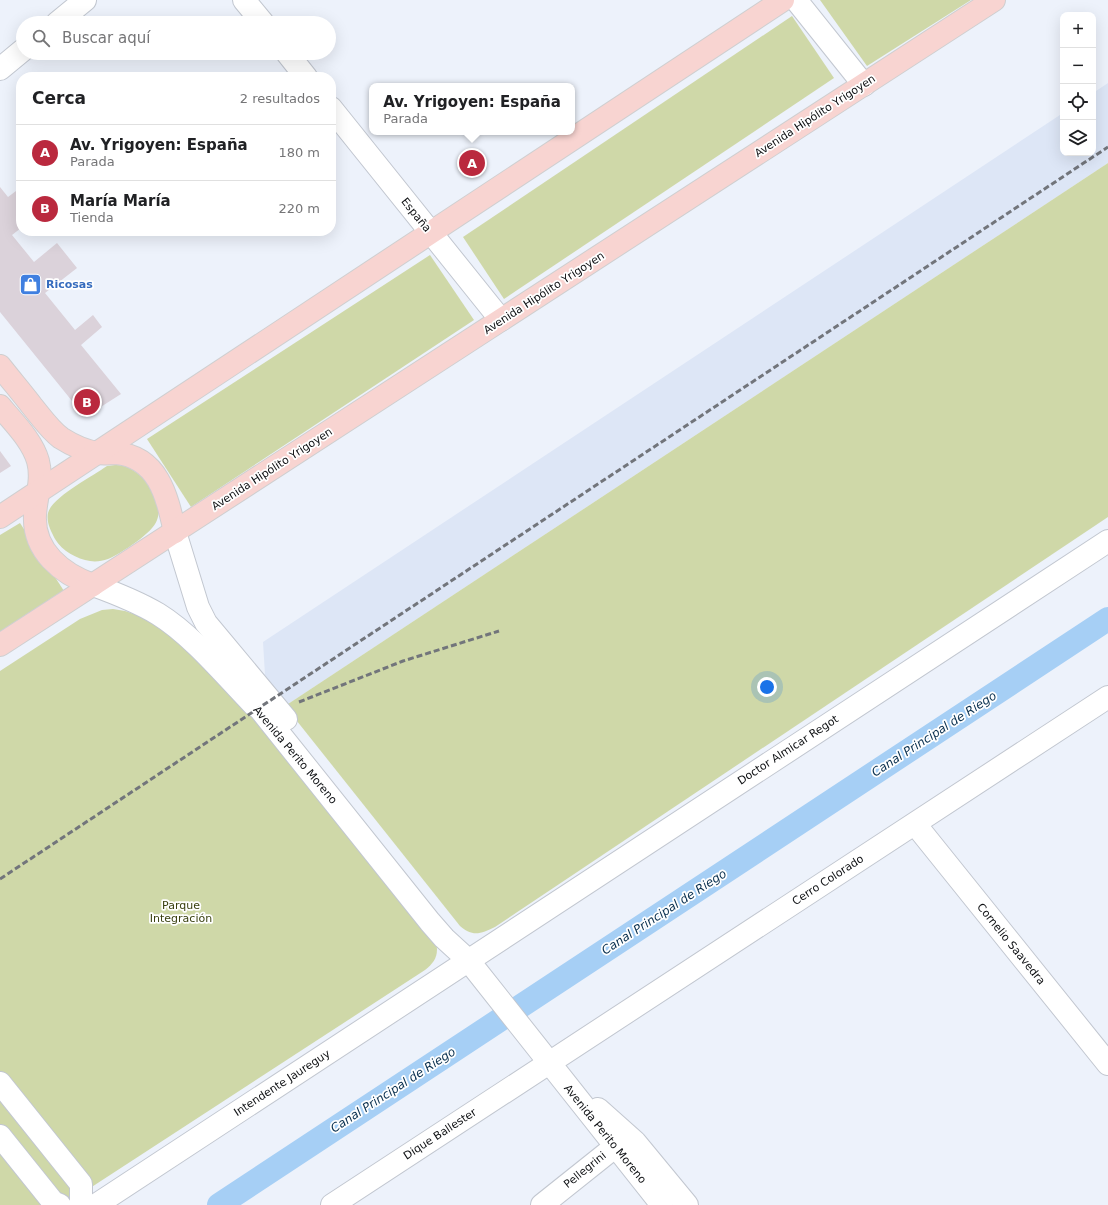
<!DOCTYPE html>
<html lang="es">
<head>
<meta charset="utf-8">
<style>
  body { margin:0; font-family:"DejaVu Sans",sans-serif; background:#f6f6f6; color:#202124 }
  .controls { position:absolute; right:12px; top:12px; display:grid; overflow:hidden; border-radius:8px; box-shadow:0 4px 16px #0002 }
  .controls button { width:36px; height:36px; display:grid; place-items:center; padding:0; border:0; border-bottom:1px solid #e0e0e0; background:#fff; color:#202124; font:20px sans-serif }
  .you { position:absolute; left:767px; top:687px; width:14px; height:14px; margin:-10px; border:3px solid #fff; border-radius:50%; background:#1a73e8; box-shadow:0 0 0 6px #1a73e833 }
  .badge { display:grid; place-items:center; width:26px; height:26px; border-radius:50%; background:#ba293e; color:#fff; font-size:13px; font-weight:700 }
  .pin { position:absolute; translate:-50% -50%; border:2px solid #fff; box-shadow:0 1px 4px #0006 }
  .popup { position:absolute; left:369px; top:83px; width:206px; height:52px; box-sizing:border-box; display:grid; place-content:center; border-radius:8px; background:#fff; filter:drop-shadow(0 1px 3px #0005); font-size:13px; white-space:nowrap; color:#757577 }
  .popup b { font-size:15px; color:#202124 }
  .popup::after { content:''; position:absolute; left:50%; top:100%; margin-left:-8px; border:8px solid transparent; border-top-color:#fff }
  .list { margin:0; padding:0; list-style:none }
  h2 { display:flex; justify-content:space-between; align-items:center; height:52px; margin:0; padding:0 16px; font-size:17px }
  h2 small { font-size:13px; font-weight:400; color:#757577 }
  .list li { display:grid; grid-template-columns:26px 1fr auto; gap:12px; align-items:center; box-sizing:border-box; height:56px; padding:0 16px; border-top:1px solid #e0e0e0 }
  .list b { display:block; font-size:15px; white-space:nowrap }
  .list p { margin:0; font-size:13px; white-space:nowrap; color:#757577 }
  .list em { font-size:13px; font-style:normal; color:#757577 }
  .icon { flex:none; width:22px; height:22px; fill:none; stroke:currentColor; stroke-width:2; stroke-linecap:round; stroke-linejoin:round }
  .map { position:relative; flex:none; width:1108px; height:1205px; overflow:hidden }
  .search { position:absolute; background:#fff; box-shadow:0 4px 16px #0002; left:16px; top:16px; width:320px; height:44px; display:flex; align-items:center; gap:10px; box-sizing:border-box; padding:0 14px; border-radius:22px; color:#757577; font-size:15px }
  .panel { position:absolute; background:#fff; box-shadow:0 4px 16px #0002; left:16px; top:72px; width:320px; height:164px; border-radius:16px }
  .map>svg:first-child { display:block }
</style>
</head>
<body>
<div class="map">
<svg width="1108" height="1205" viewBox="0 0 1108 1205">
  <rect width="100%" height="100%" fill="#edf2fb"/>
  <polygon fill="#dde6f6" points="1108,83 1108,163 285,706 265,675 263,642 1063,113 1063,153 1093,153 1093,93"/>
  <g fill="#cfd8a8">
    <polygon points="820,0 971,0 867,66"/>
    <polygon points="792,16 834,78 504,299 463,237"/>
    <path d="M 1108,163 L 1108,517 L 495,927 C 481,934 472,937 460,926 L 285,706 Z"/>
    <polygon points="430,255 474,320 191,507 147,439"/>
    <path d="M 115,465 C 138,464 166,497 157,520 C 153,533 120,554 108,559 C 102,561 96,562 90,561 C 77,559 62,551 55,539 C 51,531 46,522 48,513 C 52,497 93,476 107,466 Z"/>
    <polygon points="20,523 64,591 0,633 0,535"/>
    <path d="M 113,609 L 125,611 L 137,615 L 152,622 L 170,633 L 250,714 L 436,942 C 439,955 435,962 425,970 L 64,1205 L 0,1205 L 0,671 L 80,619 L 102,610 Z"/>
  </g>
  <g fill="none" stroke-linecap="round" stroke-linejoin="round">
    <polyline stroke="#a6cff5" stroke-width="24" points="219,1205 1108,619"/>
  </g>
  <g fill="#dbd2da">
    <polygon points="0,187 8,197 16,191 21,198 21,228 12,235 34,262 57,243 77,268 45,293 75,330 93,315 102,327 81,345 121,394 85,417 0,312"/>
    <polygon points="0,451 11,466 0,473"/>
  </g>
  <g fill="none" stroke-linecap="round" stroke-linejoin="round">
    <defs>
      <g id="minor">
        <polyline points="244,0 263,23"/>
        <polyline points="796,0 864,85"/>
        <polyline points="57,23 85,0"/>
        <polyline points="287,53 306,77"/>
        <polyline points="0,69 23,50"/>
        <polyline points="331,108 501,320"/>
        <polyline points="175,532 198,607 206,623 286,719"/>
        <path d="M 93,585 C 115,593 138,602 158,614 C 192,635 225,675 254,705 L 259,708 L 430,922 L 444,938 L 468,960 L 662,1205"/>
        <polyline points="915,824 1108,1064"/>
        <polyline points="0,1083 81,1184 81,1205"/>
        <polyline points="598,1109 635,1142 687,1205"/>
        <polyline points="0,1136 53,1202 60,1205"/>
        <polyline points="96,1205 1108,541"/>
        <polyline points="332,1205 1108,697"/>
        <polyline points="542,1205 626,1138"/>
      </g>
      <g id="major">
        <path d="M 0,366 C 11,380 22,393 32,406 C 41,417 50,430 61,438 C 72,445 85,451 98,453 C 104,454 110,453 116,453 C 159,457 167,497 175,532"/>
        <path d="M 0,406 C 13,422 32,440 38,461 C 43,480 36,497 35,515 C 33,551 62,574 93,585"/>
        <polyline points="0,517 783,0"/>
        <polyline points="0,645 994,0"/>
      </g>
    </defs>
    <use href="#minor" stroke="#c2c7d0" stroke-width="24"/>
    <use href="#major" stroke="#cfcfd0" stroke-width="24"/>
    <use href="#minor" stroke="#fff" stroke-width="22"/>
    <use href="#major" stroke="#f8d4d1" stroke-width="22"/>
    <g stroke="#72757b" stroke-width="3" stroke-dasharray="6 3" stroke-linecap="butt">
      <polyline points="299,702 403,661 499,631"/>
      <polyline points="0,879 1108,147"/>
    </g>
  </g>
  <defs>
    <symbol id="shop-square" viewBox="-11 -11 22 22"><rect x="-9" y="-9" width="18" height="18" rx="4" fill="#3f7fe0" stroke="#fff"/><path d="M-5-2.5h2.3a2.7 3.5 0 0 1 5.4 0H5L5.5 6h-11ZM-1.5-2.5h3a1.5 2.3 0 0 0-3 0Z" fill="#fff"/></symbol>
  </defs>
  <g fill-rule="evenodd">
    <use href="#shop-square" x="18" y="272" width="25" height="25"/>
  </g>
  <g text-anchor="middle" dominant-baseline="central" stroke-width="3.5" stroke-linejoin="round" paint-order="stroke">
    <g font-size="11" fill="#0e1013" stroke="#fff">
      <text transform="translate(815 116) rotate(-33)">Avenida Hipólito Yrigoyen</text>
      <text transform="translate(416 215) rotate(51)">España</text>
      <text transform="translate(544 293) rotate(-33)">Avenida Hipólito Yrigoyen</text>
      <text transform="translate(272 469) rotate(-33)">Avenida Hipólito Yrigoyen</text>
      <text transform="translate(788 750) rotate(-33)">Doctor Almicar Regot</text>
      <text transform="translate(295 755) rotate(50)">Avenida Perito Moreno</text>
      <text transform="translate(828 880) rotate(-33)">Cerro Colorado</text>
      <text transform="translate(1011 944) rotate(51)">Cornelio Saavedra</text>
      <text transform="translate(282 1083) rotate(-33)">Intendente Jaureguy</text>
      <text transform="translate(440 1134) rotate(-33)">Dique Ballester</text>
      <text transform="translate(605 1134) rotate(51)">Avenida Perito Moreno</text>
      <text transform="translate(585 1170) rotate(-39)">Pellegrini</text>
    </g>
    <g font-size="11" font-weight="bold" fill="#366cbe" stroke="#fff" text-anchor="start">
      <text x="46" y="284">Ricosas</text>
    </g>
    <g font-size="11" fill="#39400f" stroke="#fff">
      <text x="181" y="905">Parque<tspan x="181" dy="13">Integración</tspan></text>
    </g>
    <g font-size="12" font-style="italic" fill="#082f4e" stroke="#fff">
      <text transform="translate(934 734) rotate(-33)">Canal Principal de Riego</text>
      <text transform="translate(664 912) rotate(-33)">Canal Principal de Riego</text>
      <text transform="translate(393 1090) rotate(-33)">Canal Principal de Riego</text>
    </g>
  </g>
</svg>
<div class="controls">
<button>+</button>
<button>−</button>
<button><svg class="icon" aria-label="locate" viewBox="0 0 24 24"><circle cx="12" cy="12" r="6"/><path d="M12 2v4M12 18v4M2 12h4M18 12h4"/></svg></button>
<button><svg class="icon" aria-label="layers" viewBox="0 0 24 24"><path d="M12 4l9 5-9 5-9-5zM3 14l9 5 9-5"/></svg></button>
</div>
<div class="you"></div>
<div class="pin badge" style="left:472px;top:163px">A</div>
<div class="popup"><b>Av. Yrigoyen: España</b>Parada</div>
<div class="pin badge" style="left:87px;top:402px">B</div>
<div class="search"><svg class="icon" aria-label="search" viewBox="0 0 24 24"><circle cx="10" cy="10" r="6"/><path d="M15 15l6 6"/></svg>Buscar aquí</div>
<section class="panel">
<h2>Cerca<small>2 resultados</small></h2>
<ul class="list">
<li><span class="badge">A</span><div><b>Av. Yrigoyen: España</b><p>Parada</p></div><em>180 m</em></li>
<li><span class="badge">B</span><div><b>María María</b><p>Tienda</p></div><em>220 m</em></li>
</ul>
</section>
</div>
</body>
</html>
